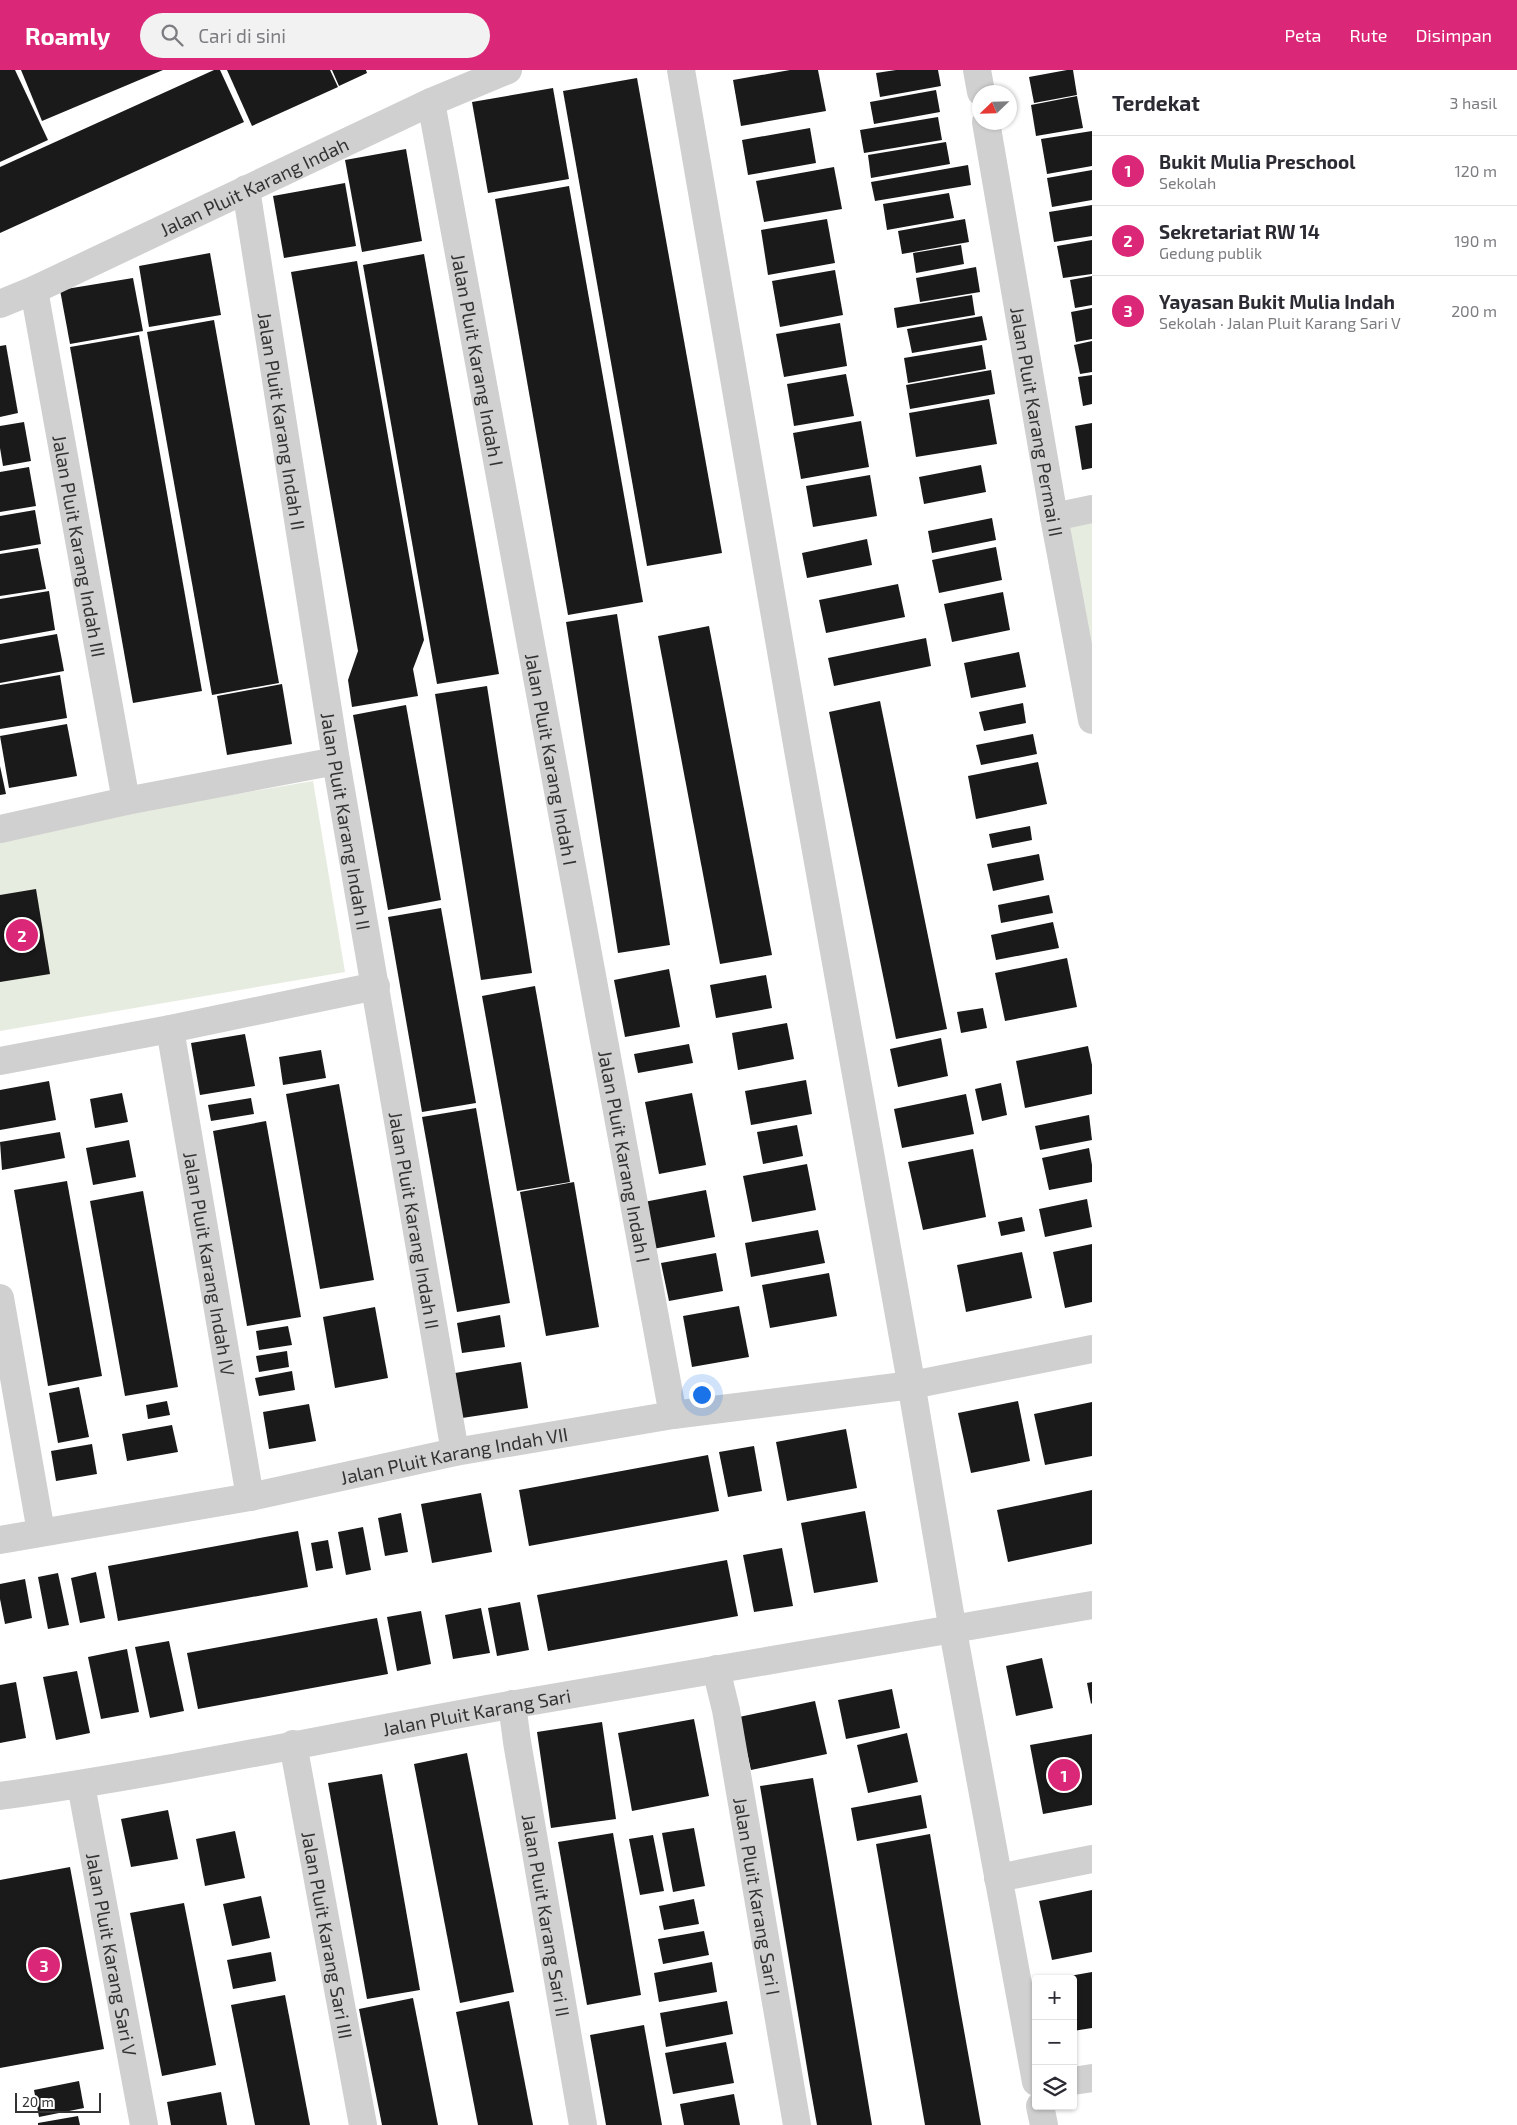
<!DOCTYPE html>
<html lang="id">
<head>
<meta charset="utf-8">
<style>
  body { margin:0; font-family:"Exo 2",sans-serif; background:#f2f2f3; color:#2b2b33 }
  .controls { position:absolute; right:15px; bottom:15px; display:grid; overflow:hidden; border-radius:5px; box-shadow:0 1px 4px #0004 }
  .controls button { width:45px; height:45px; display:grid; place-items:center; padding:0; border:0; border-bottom:1px solid #e1e1e2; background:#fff; color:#2b2b33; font:25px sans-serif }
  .compass { position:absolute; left:972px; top:15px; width:45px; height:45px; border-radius:50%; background:#fff; box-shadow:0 1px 4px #0004; rotate:247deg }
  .scale { position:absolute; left:15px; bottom:12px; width:86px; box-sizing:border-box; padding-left:5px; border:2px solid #333; border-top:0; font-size:14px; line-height:18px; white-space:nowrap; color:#333; -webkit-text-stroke:4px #fff; paint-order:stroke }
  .you { position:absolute; left:701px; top:1324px; width:18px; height:18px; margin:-12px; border:4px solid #fff; border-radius:50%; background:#1a73e8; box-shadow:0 0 0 8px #1a73e833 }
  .badge { display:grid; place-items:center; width:32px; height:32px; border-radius:50%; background:#db2777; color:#fff; font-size:16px; font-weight:700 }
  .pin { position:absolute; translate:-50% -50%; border:2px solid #fff; box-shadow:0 1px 5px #0006 }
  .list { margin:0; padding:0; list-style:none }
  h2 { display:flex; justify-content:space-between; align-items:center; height:65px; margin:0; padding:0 20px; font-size:21px }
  h2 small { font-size:16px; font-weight:400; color:#7c7c81 }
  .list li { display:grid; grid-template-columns:32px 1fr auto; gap:15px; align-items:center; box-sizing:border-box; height:70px; padding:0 20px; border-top:1px solid #e1e1e2 }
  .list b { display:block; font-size:19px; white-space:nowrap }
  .list p { margin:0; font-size:16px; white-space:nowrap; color:#7c7c81 }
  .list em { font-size:16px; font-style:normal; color:#7c7c81 }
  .icon { flex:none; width:28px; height:28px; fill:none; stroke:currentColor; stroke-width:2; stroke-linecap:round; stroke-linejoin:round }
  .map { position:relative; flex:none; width:1092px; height:2055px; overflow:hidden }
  header { display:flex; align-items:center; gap:30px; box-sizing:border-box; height:70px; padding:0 25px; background:#db2777; color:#fff }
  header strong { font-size:24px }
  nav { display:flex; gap:28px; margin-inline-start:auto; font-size:18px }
  .search { width:350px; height:45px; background:#f2f2f3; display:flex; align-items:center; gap:12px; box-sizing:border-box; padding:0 18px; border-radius:28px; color:#7c7c81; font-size:19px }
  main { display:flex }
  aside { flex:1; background:#fff }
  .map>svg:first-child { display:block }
</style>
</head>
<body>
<header>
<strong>Roamly</strong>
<div class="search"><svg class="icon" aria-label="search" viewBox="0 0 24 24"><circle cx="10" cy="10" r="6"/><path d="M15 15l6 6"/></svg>Cari di sini</div>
<nav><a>Peta</a><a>Rute</a><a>Disimpan</a></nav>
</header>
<main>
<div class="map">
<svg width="1092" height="2055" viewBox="0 0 1092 2055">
  <rect width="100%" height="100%" fill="#fff"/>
  <g fill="#e6ecdf">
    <polygon points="1092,432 1092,605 1053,440"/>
    <polygon points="313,711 345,902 0,961 0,764"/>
  </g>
  <g fill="#1a1a1a">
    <polygon points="0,0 15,0 48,70 0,92"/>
    <polygon points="21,0 163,0 42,51"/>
    <polygon points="214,0 220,0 244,52 0,163 0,97"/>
    <polygon points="227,0 330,0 338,17 252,56"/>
    <polygon points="332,0 366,0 367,3 339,16"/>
    <polygon points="790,0 818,0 826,41 741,56 733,10"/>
    <polygon points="896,0 938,0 941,16 880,27 876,3"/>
    <polygon points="1067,0 1073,0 1077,25 1034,33 1029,7"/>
    <polygon points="637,8 722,483 647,496 563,21"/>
    <polygon points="553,18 569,109 488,123 472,32"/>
    <polygon points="936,20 940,42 874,54 870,32"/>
    <polygon points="1077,26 1083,58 1036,66 1031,35"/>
    <polygon points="938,47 942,70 864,83 860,60"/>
    <polygon points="810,58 816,93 748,105 742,70"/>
    <polygon points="1092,61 1092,96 1047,104 1041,69"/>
    <polygon points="946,72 950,94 871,108 868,85"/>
    <polygon points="406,79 422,171 362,182 345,90"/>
    <polygon points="968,95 971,115 875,131 871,112"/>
    <polygon points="834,97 842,139 764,152 756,111"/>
    <polygon points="1092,100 1092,130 1052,137 1047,108"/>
    <polygon points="345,113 356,176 284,188 273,126"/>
    <polygon points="569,116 643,532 568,545 495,129"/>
    <polygon points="949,123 954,148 887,160 883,134"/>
    <polygon points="1092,135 1092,166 1054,172 1049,142"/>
    <polygon points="827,149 835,193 768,205 761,160"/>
    <polygon points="965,149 969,172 902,184 898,161"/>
    <polygon points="1092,170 1092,204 1063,208 1057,176"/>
    <polygon points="961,175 964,194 916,203 913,183"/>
    <polygon points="210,183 221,245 149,257 139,196"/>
    <polygon points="424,184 499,604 437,614 363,195"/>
    <polygon points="357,191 424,570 413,599 418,626 352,637 348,610 358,581 291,202"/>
    <polygon points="976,197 980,222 920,232 916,208"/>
    <polygon points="835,200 843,245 780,257 772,211"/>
    <polygon points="1092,206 1092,235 1075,238 1070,210"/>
    <polygon points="133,208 143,261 70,274 60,220"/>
    <polygon points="972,225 975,245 897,258 894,238"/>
    <polygon points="1092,238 1092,269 1076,272 1071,242"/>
    <polygon points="982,246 987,270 912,283 907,259"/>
    <polygon points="214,250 279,613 212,625 147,262"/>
    <polygon points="840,253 847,296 784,307 776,264"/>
    <polygon points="139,265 202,621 133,633 70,277"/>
    <polygon points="1092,271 1092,302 1080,304 1074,275"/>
    <polygon points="6,275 18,343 0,347 0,276"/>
    <polygon points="982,275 986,299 908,313 904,288"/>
    <polygon points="991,300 995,324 910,339 906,315"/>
    <polygon points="846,304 854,346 794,356 787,314"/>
    <polygon points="1092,305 1092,334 1083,336 1078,307"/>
    <polygon points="989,329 997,374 916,387 909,343"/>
    <polygon points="861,351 869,397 801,409 793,363"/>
    <polygon points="24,352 31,391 3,396 0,378 0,356"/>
    <polygon points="1092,353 1092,398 1082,400 1075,356"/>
    <polygon points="981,395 986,422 924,434 919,407"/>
    <polygon points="29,397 36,436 0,442 0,402"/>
    <polygon points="870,405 877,446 813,457 806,416"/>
    <polygon points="35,440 41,474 0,481 0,446"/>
    <polygon points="992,448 996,470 932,483 928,461"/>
    <polygon points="867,469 872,495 807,508 802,483"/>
    <polygon points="996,477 1002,510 939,523 932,490"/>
    <polygon points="38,478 46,519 0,526 0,484"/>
    <polygon points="898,514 905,547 826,563 819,530"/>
    <polygon points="49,521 55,560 0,570 0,529"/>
    <polygon points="1003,522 1010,560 952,572 944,534"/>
    <polygon points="617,544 670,875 618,883 566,552"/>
    <polygon points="709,556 772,885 720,894 658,566"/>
    <polygon points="57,564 64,601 0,613 0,574"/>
    <polygon points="926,568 931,596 834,616 828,588"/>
    <polygon points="1019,582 1026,617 971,628 964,593"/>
    <polygon points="60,605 67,648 0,659 0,615"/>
    <polygon points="282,614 292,674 227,685 217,626"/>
    <polygon points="487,616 532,903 481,910 435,624"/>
    <polygon points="880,631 947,959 896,969 829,642"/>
    <polygon points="1023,633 1026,653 984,661 979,642"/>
    <polygon points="406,635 441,830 388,840 353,645"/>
    <polygon points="67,654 77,706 9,718 0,666"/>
    <polygon points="1033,664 1037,684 981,695 976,675"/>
    <polygon points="1038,692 1047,734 976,749 968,706"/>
    <polygon points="0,696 6,724 0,725"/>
    <polygon points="1030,756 1032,770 992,778 989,764"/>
    <polygon points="1039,784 1044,810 993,821 987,794"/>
    <polygon points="36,819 50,904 0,912 0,825"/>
    <polygon points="1049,825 1053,843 1001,853 998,835"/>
    <polygon points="441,838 476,1033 422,1042 388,847"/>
    <polygon points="1053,852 1059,878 996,890 991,865"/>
    <polygon points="1067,888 1077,937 1005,951 995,903"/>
    <polygon points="669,899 680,957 625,967 614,910"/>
    <polygon points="766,905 772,938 716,948 710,915"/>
    <polygon points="535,916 570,1112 517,1121 482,926"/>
    <polygon points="983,938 987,958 961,963 957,942"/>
    <polygon points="787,953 794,989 738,1000 732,963"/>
    <polygon points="245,964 255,1016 200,1025 191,973"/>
    <polygon points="941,968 948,1006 898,1017 890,979"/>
    <polygon points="689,974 693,993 638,1003 634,984"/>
    <polygon points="1088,976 1092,995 1092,1024 1025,1038 1016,991"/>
    <polygon points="321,980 326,1008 283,1015 279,987"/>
    <polygon points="806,1010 812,1044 751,1055 745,1021"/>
    <polygon points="49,1011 56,1050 0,1060 0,1020"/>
    <polygon points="1001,1013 1007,1045 982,1051 975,1019"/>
    <polygon points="339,1014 374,1210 320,1219 286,1024"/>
    <polygon points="122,1023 128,1052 95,1058 90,1029"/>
    <polygon points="692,1023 706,1095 659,1104 645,1032"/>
    <polygon points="966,1024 974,1064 902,1078 894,1039"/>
    <polygon points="251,1028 254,1044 211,1051 208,1035"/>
    <polygon points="476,1038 510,1233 457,1242 422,1047"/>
    <polygon points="1089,1045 1092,1070 1040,1080 1035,1056"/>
    <polygon points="266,1051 301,1247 247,1256 213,1061"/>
    <polygon points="797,1055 803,1086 763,1094 757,1062"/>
    <polygon points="60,1062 65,1088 2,1100 0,1072"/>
    <polygon points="129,1070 136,1107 93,1115 86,1078"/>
    <polygon points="1089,1078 1092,1095 1092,1112 1049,1120 1042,1088"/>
    <polygon points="973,1079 986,1147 923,1160 908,1092"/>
    <polygon points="807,1094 816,1140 752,1152 743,1106"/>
    <polygon points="67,1111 102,1306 48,1316 14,1120"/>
    <polygon points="574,1112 599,1257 546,1266 520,1122"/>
    <polygon points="706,1120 715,1167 653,1179 644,1132"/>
    <polygon points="143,1121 178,1317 125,1326 90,1131"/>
    <polygon points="1087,1129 1092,1157 1045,1167 1039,1139"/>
    <polygon points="1022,1147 1025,1161 1001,1166 998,1152"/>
    <polygon points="818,1160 825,1193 751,1207 745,1173"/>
    <polygon points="1092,1174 1092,1232 1065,1238 1053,1182"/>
    <polygon points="1022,1182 1032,1228 966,1242 957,1195"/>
    <polygon points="716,1183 723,1221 669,1231 661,1193"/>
    <polygon points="829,1203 837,1246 770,1258 762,1215"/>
    <polygon points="739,1236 749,1287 692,1297 683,1246"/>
    <polygon points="375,1237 388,1308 335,1318 323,1247"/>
    <polygon points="500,1245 505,1277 462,1283 457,1253"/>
    <polygon points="288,1256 292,1275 259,1280 256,1261"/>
    <polygon points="287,1281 289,1297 259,1302 256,1286"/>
    <polygon points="521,1292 528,1338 462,1348 455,1303"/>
    <polygon points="292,1301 295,1320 259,1326 255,1308"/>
    <polygon points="79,1317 89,1367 58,1373 49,1323"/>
    <polygon points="167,1331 170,1345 148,1349 146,1335"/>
    <polygon points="1018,1331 1030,1391 971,1403 958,1343"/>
    <polygon points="1092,1332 1092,1386 1045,1395 1034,1344"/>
    <polygon points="309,1334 316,1371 269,1379 263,1342"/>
    <polygon points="172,1355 178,1382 127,1391 122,1364"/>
    <polygon points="846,1359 857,1418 787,1431 776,1372"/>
    <polygon points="92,1374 97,1404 56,1411 51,1381"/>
    <polygon points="754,1376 762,1421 728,1427 719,1382"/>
    <polygon points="708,1385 719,1441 529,1476 519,1420"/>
    <polygon points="1092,1420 1092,1474 1008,1492 997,1440"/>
    <polygon points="481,1423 492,1482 432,1493 421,1434"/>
    <polygon points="865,1441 878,1512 814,1523 801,1453"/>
    <polygon points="401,1443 408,1482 385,1486 378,1448"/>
    <polygon points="363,1457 371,1500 346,1505 338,1462"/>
    <polygon points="298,1461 308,1517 118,1551 108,1496"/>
    <polygon points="328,1470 333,1498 316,1501 311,1473"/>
    <polygon points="782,1478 793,1536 754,1542 743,1485"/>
    <polygon points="727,1490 738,1546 548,1581 537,1525"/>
    <polygon points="96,1502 105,1548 80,1553 71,1508"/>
    <polygon points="58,1503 69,1555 48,1559 38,1507"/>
    <polygon points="25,1509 32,1548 5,1554 0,1529 0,1514"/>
    <polygon points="520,1532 529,1580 497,1586 488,1538"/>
    <polygon points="481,1538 490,1583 453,1589 445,1545"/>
    <polygon points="421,1541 431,1594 397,1601 387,1547"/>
    <polygon points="377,1548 388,1604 198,1639 187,1583"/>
    <polygon points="169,1571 184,1641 150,1648 135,1577"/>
    <polygon points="127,1579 139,1642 101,1649 88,1587"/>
    <polygon points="1042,1588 1053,1638 1016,1646 1006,1596"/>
    <polygon points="77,1601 90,1663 56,1670 43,1607"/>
    <polygon points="16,1612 26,1668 0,1673 0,1615"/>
    <polygon points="1092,1612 1092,1633 1091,1634 1087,1613"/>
    <polygon points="892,1619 900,1658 846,1669 838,1630"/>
    <polygon points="815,1631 827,1684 751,1700 739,1647"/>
    <polygon points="694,1649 709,1726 632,1741 618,1663"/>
    <polygon points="602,1652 616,1749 551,1758 537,1662"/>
    <polygon points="907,1663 918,1712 868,1723 857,1675"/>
    <polygon points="1092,1664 1092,1735 1043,1744 1030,1675"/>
    <polygon points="467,1683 514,1922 460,1933 414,1694"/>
    <polygon points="382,1704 420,1920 367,1929 328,1713"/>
    <polygon points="813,1708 827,1787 872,2055 817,2055 809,2010 760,1716"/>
    <polygon points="921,1725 927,1758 857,1771 851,1738"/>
    <polygon points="168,1740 178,1789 131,1797 121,1749"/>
    <polygon points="694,1758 705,1816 673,1822 662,1763"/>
    <polygon points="235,1761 245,1808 205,1816 196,1769"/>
    <polygon points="613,1763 641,1925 587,1935 558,1772"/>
    <polygon points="930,1764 958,1927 981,2055 925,2055 897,1895 876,1774"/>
    <polygon points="653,1765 664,1821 640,1825 629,1769"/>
    <polygon points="70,1797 104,1979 0,1998 0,1810"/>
    <polygon points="1092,1820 1092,1882 1052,1890 1039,1831"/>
    <polygon points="261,1826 270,1868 232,1876 223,1834"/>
    <polygon points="694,1829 699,1854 664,1860 659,1836"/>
    <polygon points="184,1833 216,1995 162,2006 130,1843"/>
    <polygon points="704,1861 709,1885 663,1894 658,1869"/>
    <polygon points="271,1882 276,1911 233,1919 227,1890"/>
    <polygon points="712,1892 717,1922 659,1932 654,1903"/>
    <polygon points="1092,1902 1092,1958 1073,1961 1073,1909 1058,1908"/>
    <polygon points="285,1925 310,2055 255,2055 231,1935"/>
    <polygon points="413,1928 438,2055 382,2055 359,1939"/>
    <polygon points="509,1931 533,2055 478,2055 456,1942"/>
    <polygon points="727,1931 733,1964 666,1977 660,1943"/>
    <polygon points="644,1955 662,2055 606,2055 590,1965"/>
    <polygon points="726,1972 734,2013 673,2024 665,1983"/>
    <polygon points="79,2011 84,2038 39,2047 34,2020"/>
    <polygon points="221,2022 227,2055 171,2055 167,2032"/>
    <polygon points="734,2024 740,2055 684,2055 680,2034"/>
    <polygon points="78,2046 80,2055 38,2055 38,2053"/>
  </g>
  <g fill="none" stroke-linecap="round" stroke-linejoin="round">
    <g stroke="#d0d0d0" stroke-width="28">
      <polyline points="977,0 981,22"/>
      <path id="s1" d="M 431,32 L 673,1345"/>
      <path id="s2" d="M 986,52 L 1054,447 L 1092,650"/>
      <path id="s3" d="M 246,119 L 336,691 L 455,1382"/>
      <path id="s4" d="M 34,220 L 126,731"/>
      <path id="s5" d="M 0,234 L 34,220 L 431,32 L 508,0"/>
      <polyline points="1054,447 1092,439"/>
      <polyline points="0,759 126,731 336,691"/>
      <path id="s6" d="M 170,959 L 250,1427"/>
      <polyline points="0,991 170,959 376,916"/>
      <polyline points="0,1228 41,1462"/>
      <path id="s7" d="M 0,1470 L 250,1427 L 455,1382 L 673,1345 L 912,1315 L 1092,1279"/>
      <path id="s8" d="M 716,1599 L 726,1640 L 797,2055"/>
      <path id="s9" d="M 512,1634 L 517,1672 L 583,2055"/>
      <path id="s10" d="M 293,1674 L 363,2055"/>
      <path id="s11" d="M 81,1715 L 144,2055"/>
      <path id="s12" d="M 0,1726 C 171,1702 340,1665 510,1635 C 704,1600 898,1570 1092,1535"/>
      <polyline points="998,1808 1092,1789"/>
      <polyline points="1073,2011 1092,2008"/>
    </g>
    <g stroke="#d0d0d0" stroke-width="28">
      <polyline points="681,0 798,680 909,1301 953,1561 1036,2012"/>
      <polyline points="1040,2036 1044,2055"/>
    </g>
  </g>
  <g text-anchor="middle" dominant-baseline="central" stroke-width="5" stroke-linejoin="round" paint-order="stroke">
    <g font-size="19" fill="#333" stroke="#fff">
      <text stroke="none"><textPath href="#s5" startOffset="280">Jalan Pluit Karang Indah</textPath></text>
      <text stroke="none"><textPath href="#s1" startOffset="262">Jalan Pluit Karang Indah I</textPath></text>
      <text stroke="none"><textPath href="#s3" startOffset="235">Jalan Pluit Karang Indah II</textPath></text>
      <text stroke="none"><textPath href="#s2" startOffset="304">Jalan Pluit Karang Permai II</textPath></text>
      <text stroke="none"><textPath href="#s4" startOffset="260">Jalan Pluit Karang Indah III</textPath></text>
      <text stroke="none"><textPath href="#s1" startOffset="668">Jalan Pluit Karang Indah I</textPath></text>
      <text stroke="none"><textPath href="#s3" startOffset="640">Jalan Pluit Karang Indah II</textPath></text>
      <text stroke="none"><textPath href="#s1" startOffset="1072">Jalan Pluit Karang Indah I</textPath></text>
      <text stroke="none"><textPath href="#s3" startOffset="1045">Jalan Pluit Karang Indah II</textPath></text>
      <text stroke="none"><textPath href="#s6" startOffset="238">Jalan Pluit Karang Indah IV</textPath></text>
      <text stroke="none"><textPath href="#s7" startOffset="462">Jalan Pluit Karang Indah VII</textPath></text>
      <text stroke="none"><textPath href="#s12" startOffset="484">Jalan Pluit Karang Sari</textPath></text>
      <text stroke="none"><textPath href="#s8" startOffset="231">Jalan Pluit Karang Sari I</textPath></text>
      <text stroke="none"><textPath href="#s9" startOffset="214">Jalan Pluit Karang Sari II</textPath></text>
      <text stroke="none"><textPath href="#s10" startOffset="194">Jalan Pluit Karang Sari III</textPath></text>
      <text stroke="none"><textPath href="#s11" startOffset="172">Jalan Pluit Karang Sari V</textPath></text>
    </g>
  </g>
</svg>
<div class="controls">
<button>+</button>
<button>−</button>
<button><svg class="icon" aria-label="layers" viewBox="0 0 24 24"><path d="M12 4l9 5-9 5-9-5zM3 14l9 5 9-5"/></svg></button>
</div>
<svg class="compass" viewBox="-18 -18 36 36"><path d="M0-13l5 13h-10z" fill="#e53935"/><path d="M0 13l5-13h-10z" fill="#7c7c81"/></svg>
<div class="scale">20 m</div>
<div class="you"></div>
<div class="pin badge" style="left:1064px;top:1705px">1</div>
<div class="pin badge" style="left:22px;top:865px">2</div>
<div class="pin badge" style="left:44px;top:1895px">3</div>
</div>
<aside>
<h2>Terdekat<small>3 hasil</small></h2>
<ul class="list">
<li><span class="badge">1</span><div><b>Bukit Mulia Preschool</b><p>Sekolah</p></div><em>120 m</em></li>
<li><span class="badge">2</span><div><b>Sekretariat RW 14</b><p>Gedung publik</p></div><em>190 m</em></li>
<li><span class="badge">3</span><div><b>Yayasan Bukit Mulia Indah</b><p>Sekolah · Jalan Pluit Karang Sari V</p></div><em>200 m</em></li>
</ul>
</aside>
</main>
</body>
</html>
